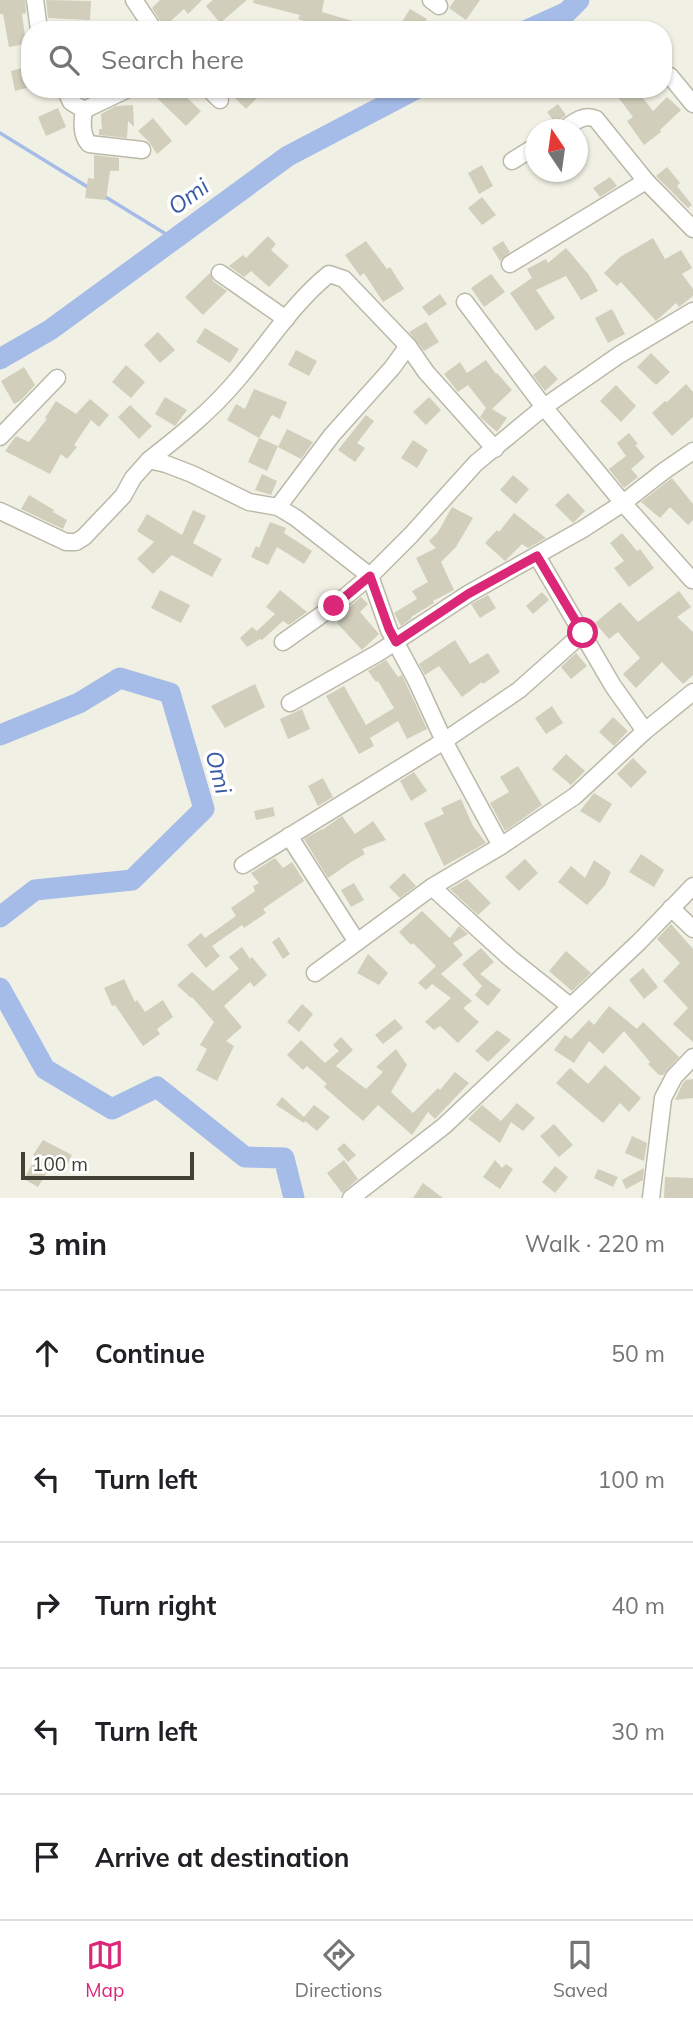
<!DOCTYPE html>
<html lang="en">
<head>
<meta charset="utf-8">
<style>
  body { margin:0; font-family:Mulish,sans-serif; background:#f2f2f2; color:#202124 }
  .compass { position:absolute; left:525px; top:119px; width:63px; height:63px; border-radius:50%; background:#fff; box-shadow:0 2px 5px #0004; rotate:347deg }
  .scale { position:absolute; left:21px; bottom:18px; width:173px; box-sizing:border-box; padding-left:7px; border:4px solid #424035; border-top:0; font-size:19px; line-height:24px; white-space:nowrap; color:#424035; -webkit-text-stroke:5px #fff; paint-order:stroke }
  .stop { position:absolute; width:21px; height:21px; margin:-16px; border:5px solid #db2777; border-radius:50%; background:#fff }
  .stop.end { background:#db2777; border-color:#fff; box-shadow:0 2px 7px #0008 }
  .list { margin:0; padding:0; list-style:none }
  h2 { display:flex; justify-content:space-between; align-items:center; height:91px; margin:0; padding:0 28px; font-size:30px }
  h2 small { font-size:23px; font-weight:400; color:#757577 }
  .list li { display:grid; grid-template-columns:46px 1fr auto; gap:21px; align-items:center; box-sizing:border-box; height:126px; padding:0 28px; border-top:2px solid #e0e0e0 }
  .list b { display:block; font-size:26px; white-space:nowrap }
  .list em { font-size:23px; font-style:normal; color:#757577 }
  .icon { flex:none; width:38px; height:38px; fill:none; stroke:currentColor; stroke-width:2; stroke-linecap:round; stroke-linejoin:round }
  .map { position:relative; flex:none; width:693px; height:1198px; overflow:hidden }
  .search { position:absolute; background:#fff; box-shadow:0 2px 5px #0004; left:21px; right:21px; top:21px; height:77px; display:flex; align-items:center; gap:18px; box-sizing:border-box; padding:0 24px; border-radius:28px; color:#757577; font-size:26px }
  .sheet { height:721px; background:#fff }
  nav { display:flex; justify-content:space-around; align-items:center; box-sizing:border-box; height:98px; border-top:2px solid #e0e0e0; background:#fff; font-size:19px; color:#757577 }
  nav a { display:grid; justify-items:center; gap:4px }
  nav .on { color:#db2777 }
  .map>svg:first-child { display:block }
</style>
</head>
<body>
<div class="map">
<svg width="693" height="1198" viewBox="0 0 693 1198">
  <rect width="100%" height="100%" fill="#f0f0e4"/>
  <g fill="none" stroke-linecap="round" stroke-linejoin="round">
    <g stroke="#a5bce8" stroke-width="3.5">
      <polyline points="0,133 91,189"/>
      <polyline points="104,196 174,239"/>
    </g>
    <g stroke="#a5bce8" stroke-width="21">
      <polyline points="527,30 567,12 579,0"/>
      <polyline points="0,359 50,330 288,156 416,89"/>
      <polyline points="0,735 79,703 120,678 170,693 204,809 132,880 35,890 0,917"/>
      <polyline points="0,988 45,1069 112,1109 157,1087 245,1157 284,1158 294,1198"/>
    </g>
  </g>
  <g fill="#d1cebb">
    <polygon points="0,0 25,0 26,13 22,14 26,44 9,47 3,14 0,14"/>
    <polygon points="46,0 91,1 90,20 48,18"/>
    <polygon points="160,0 202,0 188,14 184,9 164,27 152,8"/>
    <polygon points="213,0 247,0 220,23 206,6"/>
    <polygon points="254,0 324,0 322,12 373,27 372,30 336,30 298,19 300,15 253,3"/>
    <polygon points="455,0 480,0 466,20 449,8"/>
    <polygon points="410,9 427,19 420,30 397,30"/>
    <polygon points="30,66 30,87 15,91 11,71"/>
    <polygon points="161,89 178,89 201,111 186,126 155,96"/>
    <polygon points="226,89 266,89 246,109"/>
    <polygon points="612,89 636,89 653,111 667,97 681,110 660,130 661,132 644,145 627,121 633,117"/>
    <polygon points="558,104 566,115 555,123 547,112"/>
    <polygon points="133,105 134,127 128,121 127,138 99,135 99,129 102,129 101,114 116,106"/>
    <polygon points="58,108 66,127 46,136 38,117"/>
    <polygon points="153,118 172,141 157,154 149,142 138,131"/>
    <polygon points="94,155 119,158 119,171 110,171 106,200 85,198 88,178 94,179"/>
    <polygon points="482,165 493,186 479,194 468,173"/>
    <polygon points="667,167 680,183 677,186 692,205 688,208 656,176"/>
    <polygon points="610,177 617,186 600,197 593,188"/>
    <polygon points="482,197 496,215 482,225 468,208"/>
    <polygon points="268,236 276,244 271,250 289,266 269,287 251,271 244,277 229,266 243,255 246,258"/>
    <polygon points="653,238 665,259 681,250 692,268 682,274 693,289 693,296 679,307 676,303 656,321 621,282 617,286 604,273 620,257"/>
    <polygon points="366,241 387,269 390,267 404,289 383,302 364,273 360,276 345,255"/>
    <polygon points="503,241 510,252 500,261 492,248"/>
    <polygon points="566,248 589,275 598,291 581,300 566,276 536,290 555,318 536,331 510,293 532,278 527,269 546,259 548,263"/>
    <polygon points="210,273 213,281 227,291 203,315 185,297"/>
    <polygon points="491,274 505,292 484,307 471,288"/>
    <polygon points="440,294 447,304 429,316 422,307"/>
    <polygon points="612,309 625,334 608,343 595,318"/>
    <polygon points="426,322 439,342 424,351 409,332"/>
    <polygon points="205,328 239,349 230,363 196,342"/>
    <polygon points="158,332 175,350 160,363 144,345"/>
    <polygon points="296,350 317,361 309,376 288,365"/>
    <polygon points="651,353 670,372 656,385 637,367"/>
    <polygon points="486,360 496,374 497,373 512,390 492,409 507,418 497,432 480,417 486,408 468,385 458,392 444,374 460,362 467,373"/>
    <polygon points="126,365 145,382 131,398 112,382"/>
    <polygon points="545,365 558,379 545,391 533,375"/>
    <polygon points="24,367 35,385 21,400 14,404 1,381"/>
    <polygon points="686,384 693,392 693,417 672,436 652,413 665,401 667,402"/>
    <polygon points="616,385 636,406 621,422 600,401"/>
    <polygon points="254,389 287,402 280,419 272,415 259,438 227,420 236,404 245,409"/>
    <polygon points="165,397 187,410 175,426 155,414"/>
    <polygon points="429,397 441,410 426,425 413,412"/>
    <polygon points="90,399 109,415 99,427 91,420 74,445 77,447 67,459 61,454 50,474 5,451 16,436 29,442 47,419 45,418 56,401 76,414"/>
    <polygon points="130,405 152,426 139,439 118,417"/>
    <polygon points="366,415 374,421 357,443 365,448 355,462 338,450"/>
    <polygon points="287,429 313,442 301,459 278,447"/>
    <polygon points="629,433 638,444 635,445 645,457 631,469 638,477 624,488 609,469 626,456 617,443"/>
    <polygon points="259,438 278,446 267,471 248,462"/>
    <polygon points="413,440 428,450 417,468 401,458"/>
    <polygon points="262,474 277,481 271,495 255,490"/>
    <polygon points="513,475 529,489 516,504 500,490"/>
    <polygon points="672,478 693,504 693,520 688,525 670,507 660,518 641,502"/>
    <polygon points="568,493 585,511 573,523 555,505"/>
    <polygon points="29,495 54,510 53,512 67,520 63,529 21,509"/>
    <polygon points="452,507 473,518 456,547 441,562 454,590 433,601 434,603 411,617 412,618 401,626 394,613 417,599 412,591 428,582 416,558 436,548 429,541 438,532"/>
    <polygon points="193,510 206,516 193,543 222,559 212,577 172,555 153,574 137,559 154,542 137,531 147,514 182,535"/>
    <polygon points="514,513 546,538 528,548 522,544 505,561 485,543 497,530 499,532"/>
    <polygon points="270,522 286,528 284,533 312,551 304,564 277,547 268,565 251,557 256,546 259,548"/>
    <polygon points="622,533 637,551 640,549 654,568 629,587 614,568 624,561 610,543"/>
    <polygon points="160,590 190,605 181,623 151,608"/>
    <polygon points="280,590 307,612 289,625 283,621 262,640 260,639 247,647 240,638 252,627 257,631 275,614 266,607"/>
    <polygon points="679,591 691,607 677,617 693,632 693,675 683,684 662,662 636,688 623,674 640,658 618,632 609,639 595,623 620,602 638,622"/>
    <polygon points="542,592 549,600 533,614 526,606"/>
    <polygon points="488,595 496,608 480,618 471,604"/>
    <polygon points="361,597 368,604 360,612 379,634 362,650 337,623 349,610 348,608"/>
    <polygon points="455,640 470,664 488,653 500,672 483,684 482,682 462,697 439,666 425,675 419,664"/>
    <polygon points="576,653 587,666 571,679 561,667"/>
    <polygon points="386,660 398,677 402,675 427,729 407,739 398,721 370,738 374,746 359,754 326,696 344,686 366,725 394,708 378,681 376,682 368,671"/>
    <polygon points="255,684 265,707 225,728 211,706"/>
    <polygon points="552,706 563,723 546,734 535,718"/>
    <polygon points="302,709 310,729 288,739 280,719"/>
    <polygon points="613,717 628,731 614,746 599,732"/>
    <polygon points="566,754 585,771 571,785 552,769"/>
    <polygon points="633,758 647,772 631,788 617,774"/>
    <polygon points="518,766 542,805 505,831 490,803 509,792 500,777"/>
    <polygon points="414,772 427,791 411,801 400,781"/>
    <polygon points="323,778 333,797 318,806 308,786"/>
    <polygon points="594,793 612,804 600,823 580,811"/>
    <polygon points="461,799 473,826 486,843 444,866 424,823 444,814 441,808"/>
    <polygon points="273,807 275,816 256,820 254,811"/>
    <polygon points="342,816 355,834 373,821 386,840 362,849 365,854 351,862 328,878 304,839 322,829 322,830"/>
    <polygon points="641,854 664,870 654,887 629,872"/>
    <polygon points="275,858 283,868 292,862 304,881 263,909 266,913 244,928 242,925 212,946 220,956 206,968 187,945 201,933 205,938 236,916 231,908 255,891 253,886 259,883 251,873"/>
    <polygon points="525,859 538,873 519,891 505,877"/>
    <polygon points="594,860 611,872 605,885 587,905 558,882 571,866 585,878"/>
    <polygon points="404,873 416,886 400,898 389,887"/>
    <polygon points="467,879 491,903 478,915 450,889"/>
    <polygon points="354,883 364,900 351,907 341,890"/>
    <polygon points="422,911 450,938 459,926 468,934 453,943 463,955 441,974 472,1001 463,1008 479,1022 458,1043 440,1026 434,1030 425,1022 451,998 432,984 426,990 418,983 436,966 413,943 411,945 399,932"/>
    <polygon points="671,924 693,949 693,1042 673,1024 688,1008 663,981 680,963 657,939"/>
    <polygon points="279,937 290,954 283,959 272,942"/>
    <polygon points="242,947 250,959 252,957 267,975 254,987 250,982 224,1006 242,1027 226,1041 234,1046 217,1081 196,1070 207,1049 200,1045 214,1022 192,997 191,998 177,985 192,972 213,991 239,969 229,957"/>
    <polygon points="481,948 494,962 480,974 501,990 488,1006 475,995 482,986 462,964"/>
    <polygon points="566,951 591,973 572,991 549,971"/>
    <polygon points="368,954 388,973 379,985 357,973"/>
    <polygon points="643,968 658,987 644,999 629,980"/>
    <polygon points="124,979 135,1002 137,1000 145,1012 163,1000 173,1017 157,1029 160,1034 143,1046 115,1005 112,1006 104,988"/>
    <polygon points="302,1004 313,1014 299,1032 287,1022"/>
    <polygon points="609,1006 637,1029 643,1022 679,1057 663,1075 659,1075 648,1064 650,1062 624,1031 603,1054 589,1041 574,1063 554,1050 565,1035 571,1039 589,1020 594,1025"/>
    <polygon points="395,1019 403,1028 383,1044 375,1035"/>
    <polygon points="497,1030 511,1040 488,1062 475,1051"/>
    <polygon points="341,1037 353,1050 336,1066 366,1089 383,1072 376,1067 396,1049 407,1065 391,1092 413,1113 438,1088 440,1090 455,1072 469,1083 435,1119 428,1112 412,1135 378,1105 363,1121 324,1087 327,1084 307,1066 303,1070 287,1055 301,1040 325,1063 339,1051 333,1045"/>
    <polygon points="605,1065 641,1098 629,1112 620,1103 603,1123 556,1083 570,1068 588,1084"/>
    <polygon points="693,1079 693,1098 675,1100 683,1083 686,1080"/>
    <polygon points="282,1097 304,1117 314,1105 330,1117 317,1131 305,1121 304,1123 276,1105"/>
    <polygon points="517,1103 535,1118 523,1131 511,1122 500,1143 468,1119 482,1105 501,1121"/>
    <polygon points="554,1124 573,1145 559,1157 540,1136"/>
    <polygon points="632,1136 647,1143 644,1161 625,1153"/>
    <polygon points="43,1140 72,1155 66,1167 54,1160 38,1187 24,1179 36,1157 33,1155"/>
    <polygon points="344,1143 356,1155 348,1162 337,1149"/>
    <polygon points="344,1160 358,1179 342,1193 327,1173"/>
    <polygon points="495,1160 502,1168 506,1164 513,1169 500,1189 483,1177"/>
    <polygon points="555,1166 568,1177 555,1193 542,1182"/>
    <polygon points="644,1168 643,1180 626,1189 622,1180"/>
    <polygon points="598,1169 618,1177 613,1187 594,1178"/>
    <polygon points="665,1177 693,1178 693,1198 664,1198"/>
    <polygon points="423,1183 443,1198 413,1198"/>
  </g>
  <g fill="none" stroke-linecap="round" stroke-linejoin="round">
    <defs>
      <g id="minor">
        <polyline points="35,0 39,30"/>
        <polyline points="134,0 154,30"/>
        <polyline points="431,0 439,6"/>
        <polyline points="670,76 693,104"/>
        <polyline points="65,89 71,102 84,110 128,89"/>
        <polyline points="209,89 220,100"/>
        <path d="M 84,110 C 82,122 81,135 89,144 L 142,150"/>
        <path d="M 563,130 C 573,123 584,113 596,119 L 646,181 L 693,229"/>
        <polyline points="512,161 536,146"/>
        <polyline points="510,264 646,181"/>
        <polyline points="220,273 286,319"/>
        <polyline points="465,302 544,407 623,503 692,580"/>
        <polyline points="0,437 57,378"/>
        <path d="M 149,460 C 181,435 211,411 237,380 C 267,345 293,303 329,274 L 344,279 L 408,346 L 426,372 L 495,449"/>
        <polyline points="278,507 332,435 392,368 408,346"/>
        <polyline points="0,511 66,542 76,542 84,537 123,496 133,478 149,460 166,464 192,474 249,502 278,507 296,518 370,576 389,630 416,680 444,741 519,690 583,633"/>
        <polyline points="537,556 613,686 645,731"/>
        <polyline points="283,642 334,606 370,576 411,535 476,463 544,407 619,355 693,311"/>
        <polyline points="290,703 378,653 468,594 583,529 623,503 664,471 693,451"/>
        <polyline points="289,836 357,942"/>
        <polyline points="243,865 444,741 501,846"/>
        <polyline points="432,887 510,958 570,1006"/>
        <polyline points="671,908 693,929"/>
        <polyline points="315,973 432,887 501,846 575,796 645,731 693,692"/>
        <polyline points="351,1198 444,1126 639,942 693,886"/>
        <polyline points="651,1198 663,1098 674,1077 693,1057"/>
      </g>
    </defs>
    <use href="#minor" stroke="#bbb9a8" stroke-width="19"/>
    <use href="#minor" stroke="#fff" stroke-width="16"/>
  </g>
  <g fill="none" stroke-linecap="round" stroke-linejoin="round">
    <polyline stroke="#db2777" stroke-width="9" points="334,606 370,576 389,629 396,642 468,594 537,556 583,633"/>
  </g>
  <g text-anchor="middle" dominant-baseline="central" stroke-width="7" stroke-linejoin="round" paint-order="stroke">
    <g font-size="23" font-style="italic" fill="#395ba3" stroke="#fff">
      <text transform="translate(188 196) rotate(-36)">Omi</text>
      <text transform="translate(219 772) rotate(75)">Omi</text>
    </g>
  </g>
</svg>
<svg class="compass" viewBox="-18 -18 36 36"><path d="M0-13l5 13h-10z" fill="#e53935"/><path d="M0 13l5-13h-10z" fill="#757577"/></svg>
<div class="scale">100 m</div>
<div class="stop" style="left:583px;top:633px"></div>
<div class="stop end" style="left:334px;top:606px"></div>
<div class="search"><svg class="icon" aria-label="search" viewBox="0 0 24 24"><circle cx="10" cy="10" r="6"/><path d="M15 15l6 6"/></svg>Search here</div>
</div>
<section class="sheet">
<h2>3 min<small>Walk · 220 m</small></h2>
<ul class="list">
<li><svg class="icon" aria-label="ahead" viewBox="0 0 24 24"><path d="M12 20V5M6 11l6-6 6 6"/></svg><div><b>Continue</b></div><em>50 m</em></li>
<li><svg class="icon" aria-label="left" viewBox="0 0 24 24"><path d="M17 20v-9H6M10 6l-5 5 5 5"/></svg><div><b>Turn left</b></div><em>100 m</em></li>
<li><svg class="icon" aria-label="right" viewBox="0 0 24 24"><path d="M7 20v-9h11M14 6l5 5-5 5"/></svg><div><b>Turn right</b></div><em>40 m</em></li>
<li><svg class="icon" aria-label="left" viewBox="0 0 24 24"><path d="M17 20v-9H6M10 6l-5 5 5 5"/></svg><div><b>Turn left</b></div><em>30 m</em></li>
<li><svg class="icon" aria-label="arrive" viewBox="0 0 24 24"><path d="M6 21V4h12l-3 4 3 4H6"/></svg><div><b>Arrive at destination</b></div></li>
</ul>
</section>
<nav>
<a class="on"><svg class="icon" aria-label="map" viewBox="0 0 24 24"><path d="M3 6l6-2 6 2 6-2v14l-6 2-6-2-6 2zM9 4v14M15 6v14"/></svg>Map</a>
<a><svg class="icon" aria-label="directions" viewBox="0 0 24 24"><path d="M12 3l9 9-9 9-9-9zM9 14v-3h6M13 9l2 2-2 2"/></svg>Directions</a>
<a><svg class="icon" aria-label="saved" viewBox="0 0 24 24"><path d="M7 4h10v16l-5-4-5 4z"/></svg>Saved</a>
</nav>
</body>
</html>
